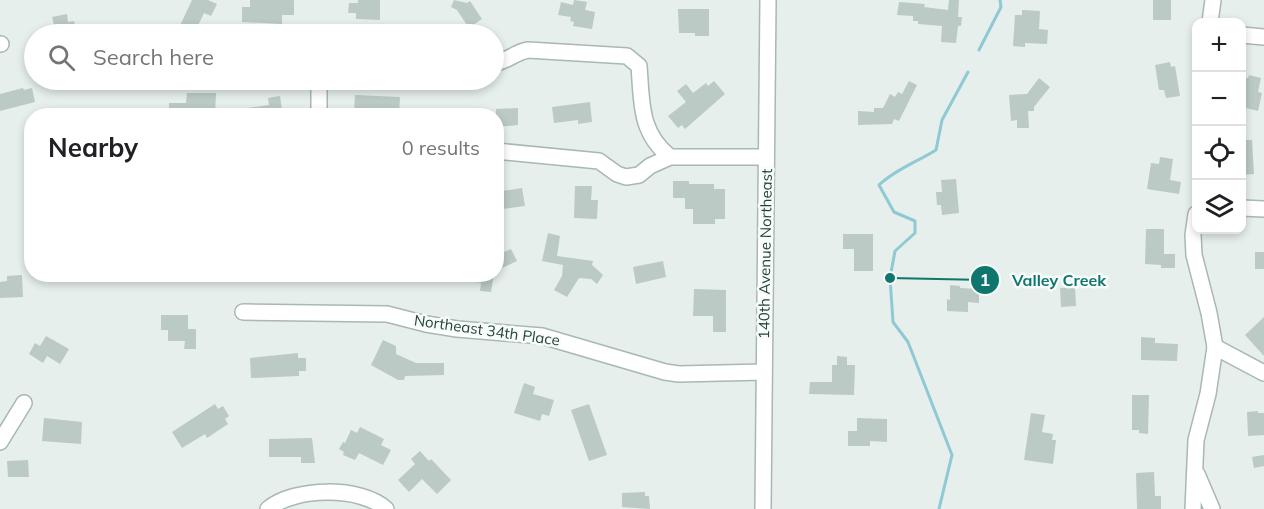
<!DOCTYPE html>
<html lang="en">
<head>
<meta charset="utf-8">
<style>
  body { margin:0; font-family:Mulish,sans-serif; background:#f6f6f6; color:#202124 }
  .controls { position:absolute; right:18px; top:18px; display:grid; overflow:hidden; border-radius:12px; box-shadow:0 3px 9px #0003 }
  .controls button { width:54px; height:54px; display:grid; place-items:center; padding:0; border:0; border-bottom:2px solid #e0e0e0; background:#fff; color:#202124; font:30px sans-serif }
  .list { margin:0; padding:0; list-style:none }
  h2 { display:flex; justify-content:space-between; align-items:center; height:78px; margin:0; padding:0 24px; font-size:26px }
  h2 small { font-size:20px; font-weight:400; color:#757577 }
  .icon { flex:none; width:33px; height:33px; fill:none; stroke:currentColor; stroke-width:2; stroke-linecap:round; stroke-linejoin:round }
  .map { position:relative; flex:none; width:1264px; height:509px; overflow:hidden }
  .search { position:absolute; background:#fff; box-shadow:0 3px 9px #0003; left:24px; top:24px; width:480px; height:66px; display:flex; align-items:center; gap:15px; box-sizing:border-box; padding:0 21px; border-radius:33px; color:#757577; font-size:22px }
  .panel { position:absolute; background:#fff; box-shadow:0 3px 9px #0003; left:24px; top:108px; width:480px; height:174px; border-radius:24px }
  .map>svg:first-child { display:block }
</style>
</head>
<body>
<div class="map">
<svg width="1264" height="509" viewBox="0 0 1264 509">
  <rect width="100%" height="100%" fill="#e6efeb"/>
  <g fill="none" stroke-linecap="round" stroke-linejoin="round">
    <g stroke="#8ec9d4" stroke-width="3">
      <polyline points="979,50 1001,7 1000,0"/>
      <path d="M 939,509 L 952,455 L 908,342 L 893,322 L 890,278 L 895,251 L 915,233 L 915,221 L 894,212 L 879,185 C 896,169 917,162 936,150 L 942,120 L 968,72"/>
    </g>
  </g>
  <g fill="#bbcac4">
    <polygon points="192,0 208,0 217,4 211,16 204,13 194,34 176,34"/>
    <polygon points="250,0 294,0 294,15 282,15 282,24 242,22 242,7 250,7"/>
    <polygon points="358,0 380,0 380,20 356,19 356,13 348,13 349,3 358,3"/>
    <polygon points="454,0 467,3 470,1 482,19 469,28 457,10 451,7"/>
    <polygon points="574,0 587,2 585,10 595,12 592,29 573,26 574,22 570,21 571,17 558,15 561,2 573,5"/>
    <polygon points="949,0 959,0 958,17 962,17 961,26 958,26 956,43 941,42 942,26 918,24 918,21 913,21 913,16 897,15 899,2 925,4 924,7 948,10"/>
    <rect x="1153" y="0" width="18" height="20"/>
    <polygon points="678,9 709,9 709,36 695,36 695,33 679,33"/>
    <polygon points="1022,10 1040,11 1039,29 1048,30 1047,44 1025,43 1025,47 1013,46 1015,15 1022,15"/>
    <polygon points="67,14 68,22 74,21 76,30 71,31 72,34 50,34 48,26 54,25 52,17"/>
    <polygon points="1170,62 1171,67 1175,66 1180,96 1166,98 1164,90 1159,90 1155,65"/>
    <polygon points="1249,75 1261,78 1258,92 1262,93 1258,111 1242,107 1242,91 1245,78 1248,78"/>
    <polygon points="1039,78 1050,87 1034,107 1034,111 1028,111 1029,128 1017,128 1017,120 1011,121 1009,95 1027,94"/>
    <polygon points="714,81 725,94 685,129 682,125 678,128 668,116 686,102 677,91 686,84 693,93 706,83 708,86"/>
    <polygon points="909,81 917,85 899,121 894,119 892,124 858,125 858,111 874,112 874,108 883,108 890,94 895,97 898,92 902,94"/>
    <polygon points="23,88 24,90 32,88 35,102 0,111 0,94"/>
    <polygon points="187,93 216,93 215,116 169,116 169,103 186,103"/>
    <polygon points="355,95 400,97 399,115 385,115 385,112 354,111"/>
    <polygon points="280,96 283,116 234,116 234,110 269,105 268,98"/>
    <polygon points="590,102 592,122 578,124 578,120 554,123 552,107"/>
    <polygon points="518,108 518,125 496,127 496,109"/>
    <polygon points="1242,140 1252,140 1254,174 1242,175"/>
    <polygon points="1160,157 1173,159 1170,180 1181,182 1179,194 1147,189 1151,163 1159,164"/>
    <polygon points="956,179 959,213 942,215 941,205 937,205 936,192 942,192 941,180"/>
    <polygon points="673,181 689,181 689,184 714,184 714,189 725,189 725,219 715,219 715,224 693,224 693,209 685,209 685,198 673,198"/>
    <polygon points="575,186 592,186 591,200 598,200 597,219 574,218"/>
    <polygon points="522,188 525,206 496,210 496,192"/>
    <polygon points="1146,229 1164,229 1164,254 1175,254 1175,268 1161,268 1161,265 1145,264"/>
    <polygon points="548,233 560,236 557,256 593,261 592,265 603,275 597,284 591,279 579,278 567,297 554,290 562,276 563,265 542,261"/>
    <polygon points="843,234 873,234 873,271 854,271 854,249 843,249"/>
    <polygon points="511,249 517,261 496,271 496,255"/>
    <rect x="1255" y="252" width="9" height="17"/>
    <polygon points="663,261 666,277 636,284 633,267"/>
    <polygon points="461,274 494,274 491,292 480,291 481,283 461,280"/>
    <polygon points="22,275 23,297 0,298 0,282 7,281 7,276"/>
    <polygon points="950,285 960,286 960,288 979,289 979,303 968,302 968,312 947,311 947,299 950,300"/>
    <polygon points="1075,287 1076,306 1061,307 1060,288"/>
    <polygon points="694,289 726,290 726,332 713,332 713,316 693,316"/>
    <polygon points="161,315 188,315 188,329 196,329 196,349 184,349 185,341 168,341 168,330 161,330"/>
    <polygon points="1264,317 1264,356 1245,335"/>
    <polygon points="46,336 69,349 60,364 47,356 43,363 29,354 35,343 40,346"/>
    <polygon points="1141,337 1155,338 1155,343 1178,344 1177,361 1141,360"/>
    <polygon points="383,340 396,346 396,354 416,363 444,363 444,375 405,376 404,380 398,380 371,365"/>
    <polygon points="298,353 298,358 306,358 306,371 299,371 299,376 251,378 250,358"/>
    <polygon points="837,356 847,357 847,365 855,365 854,395 809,394 810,382 832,382 832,365 837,365"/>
    <polygon points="524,383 535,387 533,394 554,400 549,416 542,414 540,421 514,413"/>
    <polygon points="1132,395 1149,395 1148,434 1139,433 1139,430 1132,430"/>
    <polygon points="215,404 218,409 223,406 229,416 225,419 228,424 207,438 205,434 182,448 172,432"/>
    <polygon points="589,404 607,455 589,461 571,410"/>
    <polygon points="1258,411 1258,413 1264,413 1264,435 1248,436 1247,412"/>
    <polygon points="1031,413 1045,415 1042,432 1053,434 1052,440 1056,440 1053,464 1024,460"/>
    <polygon points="44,418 82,422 81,444 42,441"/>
    <polygon points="857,418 887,419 887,442 870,441 870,446 848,446 848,431 857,431"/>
    <polygon points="360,427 384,439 381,445 391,450 383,465 359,453 355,460 343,455 344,452 339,449 343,442 345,443 351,430 357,433"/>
    <polygon points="312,438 315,463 301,463 301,457 269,457 269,439"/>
    <polygon points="420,451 429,461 431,459 451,480 437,494 422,479 409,492 398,480 415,464 411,459"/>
    <polygon points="1264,455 1264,466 1254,468 1252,457"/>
    <polygon points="28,460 29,477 8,477 7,461"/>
    <polygon points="1154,472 1155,496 1161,496 1161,509 1137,509 1136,473"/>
    <polygon points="645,492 645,496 649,496 650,509 622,507 622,493"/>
  </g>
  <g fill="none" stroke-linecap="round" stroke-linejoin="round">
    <defs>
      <g id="minor">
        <polyline points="1210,22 1213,0"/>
        <polyline points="1242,35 1264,37"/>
        <polyline points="0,44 1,44"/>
        <path d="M 494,63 C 507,62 515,52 528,50 L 627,56 L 639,66 C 642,102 639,132 670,157"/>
        <polyline points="319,80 319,116"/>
        <polyline points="496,151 599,161 617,174 626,177 639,175 650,166 670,157 766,157"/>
        <polyline points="1242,208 1264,209"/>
        <polyline points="243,312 387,314 426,324 457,329 542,336 665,372 679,374 764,372"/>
        <polyline points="1215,347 1264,373"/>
        <polyline points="0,442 24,403"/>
        <polyline points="1197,474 1212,509"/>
        <path d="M 268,509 C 294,487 361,486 386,509"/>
        <polyline points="763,509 768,0"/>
        <polyline points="1193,509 1196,440 1208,394 1215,347 1209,313 1194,255 1193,235 1196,214"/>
      </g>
    </defs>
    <use href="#minor" stroke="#a8b8b2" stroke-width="18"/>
    <use href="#minor" stroke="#fff" stroke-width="15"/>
  </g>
  <g text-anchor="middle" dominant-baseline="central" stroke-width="5" stroke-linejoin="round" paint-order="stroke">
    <g font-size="15" fill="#24423a" stroke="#f7fbf9">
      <text transform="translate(765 254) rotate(-89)">140th Avenue Northeast</text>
      <text transform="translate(487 330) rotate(8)">Northeast 34th Place</text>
    </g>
  </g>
  <path fill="none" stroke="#0f766e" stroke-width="2" d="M890 278L985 280"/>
  <g fill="#0f766e" stroke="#f7fbf9" stroke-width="2">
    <circle cx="890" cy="278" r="6"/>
    <circle cx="985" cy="280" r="15"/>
  </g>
  <g font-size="18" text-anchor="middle" font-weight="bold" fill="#fff">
    <text x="985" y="286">1</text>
  </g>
  <g font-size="16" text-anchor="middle" font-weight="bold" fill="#0f766e" stroke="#f7fbf9" stroke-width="5" stroke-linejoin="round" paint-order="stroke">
    <text x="1059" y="286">Valley Creek</text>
  </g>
</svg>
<div class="controls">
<button>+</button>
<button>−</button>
<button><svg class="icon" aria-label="locate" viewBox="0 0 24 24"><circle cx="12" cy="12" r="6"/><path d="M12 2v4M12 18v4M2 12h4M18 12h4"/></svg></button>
<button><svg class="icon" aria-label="layers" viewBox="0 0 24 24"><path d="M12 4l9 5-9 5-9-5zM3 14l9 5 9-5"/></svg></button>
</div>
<div class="search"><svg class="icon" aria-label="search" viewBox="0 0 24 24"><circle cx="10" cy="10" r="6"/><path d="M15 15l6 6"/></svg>Search here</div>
<section class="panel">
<h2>Nearby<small>0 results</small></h2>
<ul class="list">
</ul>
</section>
</div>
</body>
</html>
